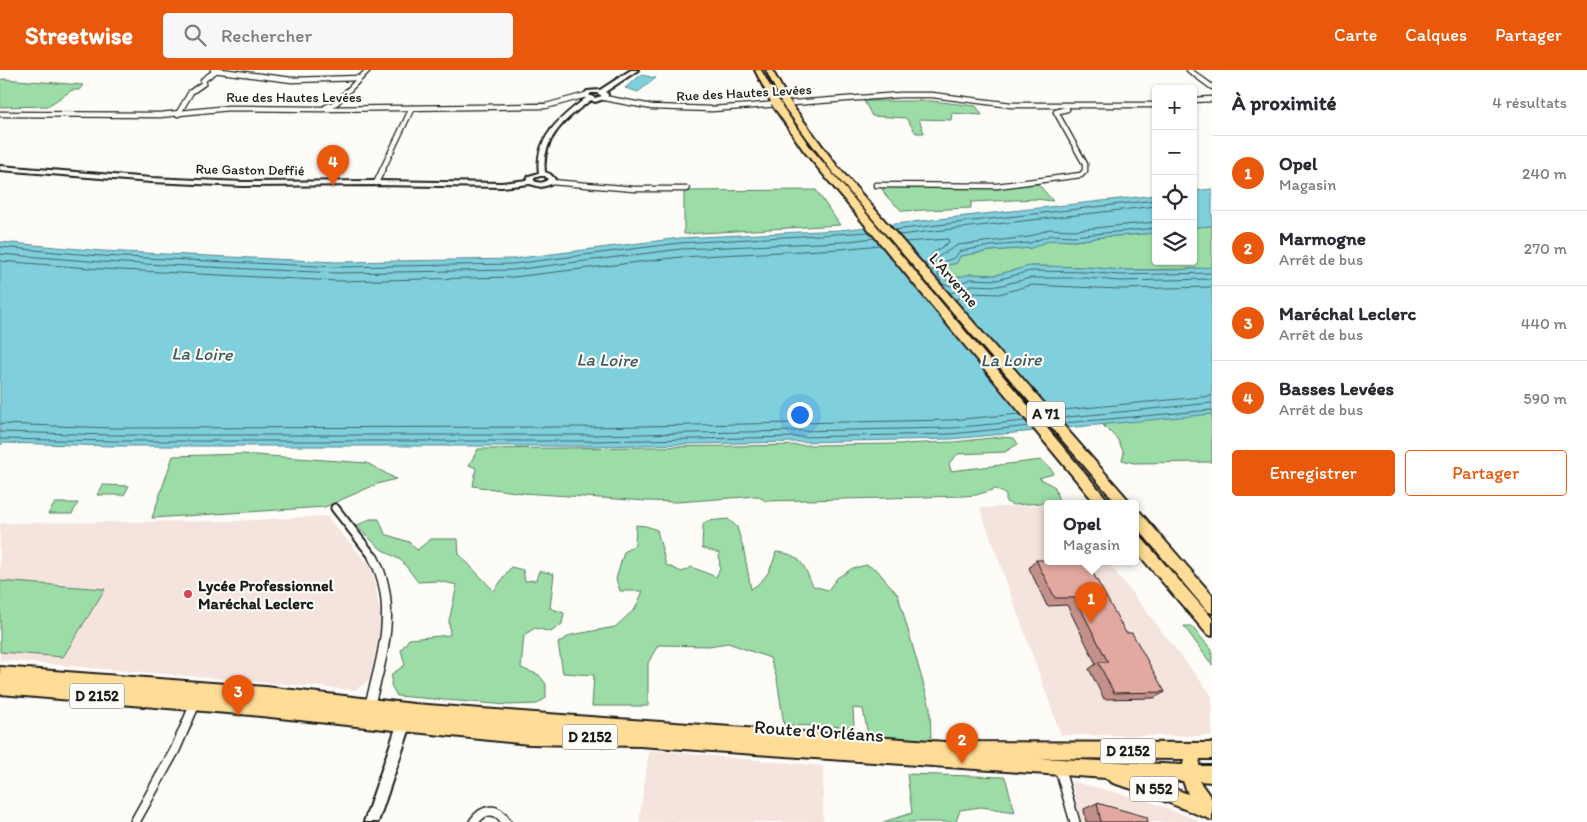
<!DOCTYPE html>
<html lang="fr">
<head>
<meta charset="utf-8">
<style>
  body { margin:0; font-family:Itim,sans-serif; background:#f7f7f7; color:#2b2b33 }
  .controls { position:absolute; right:15px; top:15px; display:grid; overflow:hidden; border-radius:5px; box-shadow:0 1px 4px #0004 }
  .controls button { width:45px; height:45px; display:grid; place-items:center; padding:0; border:0; border-bottom:1px solid #e1e1e2; background:#fff; color:#2b2b33; font:25px sans-serif }
  .you { position:absolute; left:799px; top:344px; width:18px; height:18px; margin:-12px; border:4px solid #fff; border-radius:50%; background:#1a73e8; box-shadow:0 0 0 8px #1a73e833 }
  .badge { display:grid; place-items:center; width:32px; height:32px; border-radius:50%; background:#ea580c; color:#fff; font-size:16px; font-weight:700 }
  .pin { position:absolute; translate:-50% -41px; filter:drop-shadow(0 1px 2px #0008) }
  .pin::after { content:''; position:absolute; top:26px; width:18px; height:15px; background:inherit; clip-path:polygon(0 0,100% 0,50% 100%) }
  .popup { position:absolute; left:1044px; top:430px; width:95px; height:65px; box-sizing:border-box; display:grid; place-content:center; border-radius:5px; background:#fff; filter:drop-shadow(0 1px 4px #0005); font-size:16px; white-space:nowrap; color:#7c7c81 }
  .popup b { font-size:19px; color:#2b2b33 }
  .popup::after { content:''; position:absolute; left:50%; top:100%; margin-left:-10px; border:10px solid transparent; border-top-color:#fff }
  .list { margin:0; padding:0; list-style:none }
  h2 { display:flex; justify-content:space-between; align-items:center; height:65px; margin:0; padding:0 20px; font-size:21px }
  h2 small { font-size:16px; font-weight:400; color:#7c7c81 }
  .list li { display:grid; grid-template-columns:32px 1fr auto; gap:15px; align-items:center; box-sizing:border-box; height:75px; padding:0 20px; border-top:1px solid #e1e1e2 }
  .list b { display:block; font-size:19px; white-space:nowrap }
  .list p { margin:0; font-size:16px; white-space:nowrap; color:#7c7c81 }
  .list em { font-size:16px; font-style:normal; color:#7c7c81 }
  .actions { display:flex; gap:10px; padding:15px 20px }
  .actions a { flex:1; padding:11px 0; border:1px solid #ea580c; border-radius:5px; text-align:center; font-size:18px; color:#ea580c }
  .actions .main { background:#ea580c; color:#fff }
  .icon { flex:none; width:28px; height:28px; fill:none; stroke:currentColor; stroke-width:2; stroke-linecap:round; stroke-linejoin:round }
  .map { position:relative; flex:none; width:1212px; height:752px; overflow:hidden }
  header { display:flex; align-items:center; gap:30px; box-sizing:border-box; height:70px; padding:0 25px; background:#ea580c; color:#fff }
  header strong { font-size:24px }
  nav { display:flex; gap:28px; margin-inline-start:auto; font-size:18px }
  .search { width:350px; height:45px; background:#f7f7f7; display:flex; align-items:center; gap:12px; box-sizing:border-box; padding:0 18px; border-radius:5px; color:#7c7c81; font-size:19px }
  main { display:flex }
  aside { flex:1; background:#fff }
  .map>svg:first-child { display:block }
</style>
</head>
<body>
<header>
<strong>Streetwise</strong>
<div class="search"><svg class="icon" aria-label="search" viewBox="0 0 24 24"><circle cx="10" cy="10" r="6"/><path d="M15 15l6 6"/></svg>Rechercher</div>
<nav><a>Carte</a><a>Calques</a><a>Partager</a></nav>
</header>
<main>
<div class="map">
<svg width="1212" height="752" viewBox="0 0 1212 752">
  <rect width="100%" height="100%" fill="#fdfcf7"/>
  <filter id="ink" filterUnits="userSpaceOnUse"><feTurbulence type="fractalNoise" baseFrequency=".02" numOctaves="2"/><feDisplacementMap in="SourceGraphic" scale="10" xChannelSelector="R" yChannelSelector="G"/><feConvolveMatrix kernelMatrix="1 2 1 2 8 2 1 2 1" color-interpolation-filters="sRGB"/></filter>
  <g filter="url(#ink)">
    <g fill="#f5e3dd">
      <polygon points="1047,435 1047,492 1108,492 1212,626 1212,666 1061,665 980,438"/>
      <polygon points="326,446 372,498 381,549 370,610 355,620 0,590 0,453 235,451"/>
      <polygon points="649,680 823,696 823,752 639,752"/>
      <polygon points="1071,711 1148,731 1202,752 1082,752"/>
    </g>
    <g fill="#9bdca7" stroke="#5c7c62">
      <polygon points="4,9 83,15 79,20 72,20 48,36 0,37 0,10"/>
      <polygon points="864,31 932,31 976,36 982,45 952,43 951,50 919,49 924,63 916,63 906,48 872,46"/>
      <polygon points="1038,114 1053,131 1036,129 971,132 971,138 902,141 886,126 881,117 1005,117"/>
      <polygon points="816,120 840,155 684,164 684,121"/>
      <polygon points="1212,156 1212,197 1205,199 1120,200 1086,197 1030,196 996,205 970,204 957,210 945,210 943,196 957,193 960,186 990,181 1031,178 1051,170 1075,171 1102,167 1156,163 1156,191 1193,191 1193,157"/>
      <polygon points="1212,340 1212,392 1134,393 1122,390 1124,383 1118,370 1100,352"/>
      <polygon points="1000,367 1014,368 1018,374 1005,382 958,384 949,393 951,401 1041,390 1053,401 1053,404 1039,408 1055,417 1059,432 1013,435 1006,432 1006,425 996,419 976,425 964,426 766,431 757,426 678,432 647,431 522,423 473,416 476,398 469,395 478,379 896,374 954,372"/>
      <polygon points="241,384 367,393 396,409 377,414 325,437 152,448 173,386"/>
      <polygon points="103,415 129,416 124,425 97,425"/>
      <polygon points="55,433 78,433 72,444 48,444"/>
      <polygon points="370,449 379,449 385,464 409,472 417,480 431,469 458,469 459,484 494,521 511,497 523,500 525,511 536,510 539,501 554,504 550,538 564,543 562,554 551,562 535,558 524,565 521,598 539,605 546,614 546,628 537,634 508,635 397,626 391,615 392,604 405,595 401,580 409,569 450,565 449,551 457,515 439,511 418,512 402,491 381,479 356,456"/>
      <path d="M 728,449 L 737,457 L 744,481 L 751,519 C 766,510 772,498 776,482 C 802,484 803,495 813,516 L 828,520 L 837,508 L 853,498 L 867,495 L 877,500 L 898,525 L 930,637 L 931,672 L 869,669 L 863,639 L 853,638 L 854,657 L 784,655 L 777,609 L 770,588 L 728,573 L 709,576 L 658,575 L 648,593 L 648,636 L 592,636 L 594,605 L 563,603 L 558,573 L 571,565 L 615,557 L 635,539 L 643,521 L 620,521 L 616,509 L 624,482 L 635,475 L 636,455 L 646,456 L 657,460 L 666,495 L 682,502 L 692,497 L 716,507 L 720,499 L 719,483 L 702,478 L 703,455 L 707,451 Z"/>
      <polygon points="0,511 105,519 63,587 0,582"/>
      <polygon points="1184,556 1191,556 1212,580 1212,595"/>
      <polygon points="907,704 1005,707 1015,742 981,737 960,740 956,752 883,752 912,743"/>
    </g>
    <g fill="#7fcfdc" stroke="#57878f">
      <polygon points="641,5 656,8 638,22 625,18"/>
      <polygon points="1212,119 1212,156 1193,157 1193,121"/>
      <polygon points="1156,125 1156,163 1102,167 1075,171 1051,170 1031,178 990,181 960,186 957,193 944,196 945,210 957,210 958,207 971,204 996,205 1030,196 1086,197 1120,200 1178,200 1212,197 1212,344 951,369 591,376 112,376 4,373 0,375 0,172 102,181 337,192 512,189 680,168 840,160"/>
    </g>
    <g fill="none" stroke-linecap="round" stroke-linejoin="round">
      <g stroke="#446469" stroke-width="1">
        <polyline points="1156,158 1074,166 1051,165 1030,173 990,176 960,181 954,188 940,193 938,205 942,214 952,216 971,209 997,210 1030,201 1086,202 1119,205 1212,203"/>
        <polyline points="894,160 1156,130"/>
        <polyline points="899,165 1156,136"/>
        <polyline points="905,172 948,169 949,172 932,184 925,195"/>
        <polyline points="0,177 101,186 337,197 513,194 680,173 870,162"/>
        <polyline points="0,184 101,192 337,203 513,200 681,179 841,172 874,168"/>
        <polyline points="0,191 101,199 337,211 514,207 681,187 841,179 880,175"/>
        <polyline points="932,203 936,188 958,175 1029,167 1049,159 1074,160 1156,152"/>
        <polyline points="949,223 960,221 971,215 998,216 1030,208 1086,208 1119,211 1212,209"/>
        <polyline points="955,230 971,223 999,224 1031,215 1119,219 1212,217"/>
        <polyline points="1052,341 1212,326"/>
        <polyline points="1058,348 1212,333"/>
        <polyline points="1063,353 1212,340"/>
        <polyline points="0,354 112,358 590,357 950,350 1020,344"/>
        <polyline points="0,362 112,365 590,365 951,358 1025,351"/>
        <polyline points="0,369 112,371 591,371 951,364 1030,356"/>
      </g>
      <defs>
        <g id="street-far2">
          <polyline points="213,0 292,10 360,8"/>
          <polyline points="1189,0 1212,17"/>
          <polyline points="604,28 652,37 712,39 900,25 932,25 1011,35 1156,35"/>
          <polyline points="1193,30 1212,29"/>
          <polyline points="326,37 336,33 368,0"/>
          <polyline points="0,44 160,45 229,38 321,39 546,36 586,25"/>
          <polyline points="178,44 191,22 204,13 203,10 217,0"/>
          <polyline points="551,112 634,119 687,119"/>
          <polyline points="376,113 412,38"/>
          <polyline points="876,115 997,116 1081,105 1085,101 1085,94 1056,42 1067,39"/>
        </g>
        <polyline id="street-far1" points="335,438 374,488"/>
        <g id="street">
          <path d="M 369,637 C 382,590 399,533 373,487"/>
          <polyline points="1059,697 1075,752"/>
          <polyline points="135,752 175,680 195,634"/>
          <path d="M 474,752 C 484,738 497,737 506,752"/>
        </g>
        <g id="secondary">
          <path d="M 631,0 L 638,0 L 605,22 L 608,24 L 607,28 L 595,32 L 591,30 C 566,48 541,69 545,102 L 550,104 L 555,109 L 549,115 L 541,117 L 530,114 L 502,117 L 376,115 L 243,116 L 151,112 L 0,100 L 0,96 L 151,108 L 243,112 L 376,111 L 502,113 L 527,110 L 529,106 L 539,103 C 534,68 561,47 586,28 L 583,26 L 587,21 L 600,20 ZM 591,23 L 597,23 L 602,26 L 595,28 L 589,25 ZM 540,106 L 545,106 L 548,109 C 543,114 540,113 534,111 L 534,108 Z"/>
          <polygon points="406,642 411,644 413,649 378,752 364,752 399,649 401,644"/>
        </g>
        <path id="primary" d="M 0,597 L 266,617 L 414,634 L 548,644 L 945,672 L 1212,673 L 1212,689 L 1200,689 L 1199,696 L 1212,696 L 1212,712 L 1199,711 L 1212,729 L 1212,750 L 1139,721 L 1113,713 L 1106,708 L 640,676 L 529,674 L 251,645 L 0,624 ZM 1038,688 L 1184,689 L 1183,695 ZM 1151,710 L 1183,711 L 1188,724 Z"/>
        <g id="highway">
          <polygon points="755,0 761,0 779,32 778,34 771,32"/>
          <polygon points="766,0 772,0 789,31 788,33 781,31"/>
          <polygon points="785,34 791,34 837,96 1132,434 1117,434 831,100 785,38"/>
          <polygon points="775,35 781,35 810,77 1111,434 1096,434 804,81 774,37"/>
          <polygon points="1135,440 1140,442 1212,525 1212,543 1207,541 1135,455"/>
          <polygon points="1135,464 1140,466 1212,548 1212,566 1207,564 1135,480"/>
        </g>
      </defs>
      <use href="#street-far2" stroke="#1c1c1c" stroke-width="7"/>
      <use href="#street-far1" stroke="#1c1c1c" stroke-width="11"/>
      <use href="#street" stroke="#1c1c1c" stroke-width="12"/>
      <use href="#secondary" stroke="#1c1c1c" stroke-width="4"/>
      <use href="#primary" stroke="#1c1c1c" stroke-width="4"/>
      <use href="#highway" stroke="#1c1c1c" stroke-width="4"/>
      <use href="#street-far2" stroke="#fdfcf7" stroke-width="4.5"/>
      <use href="#street-far1" stroke="#fdfcf7" stroke-width="7"/>
      <use href="#street" stroke="#fdfcf7" stroke-width="9"/>
      <use href="#secondary" fill="#fdfcf7" fill-rule="evenodd"/>
      <use href="#primary" fill="#ffdd96" fill-rule="evenodd"/>
      <use href="#highway" fill="#ffdd96" fill-rule="evenodd"/>
      <defs>
        <g id="highway-bridge">
          <polyline points="785,31 788,36"/>
          <polyline points="775,32 778,37"/>
        </g>
      </defs>
      <use href="#highway-bridge" stroke="#1c1c1c" stroke-width="10" stroke-linecap="butt"/>
      <use href="#highway-bridge" stroke="#ffdd96" stroke-width="8"/>
    </g>
    <g fill="#c3918a" stroke="#1c1c1c">
      <polygon points="1036,490 1126,563 1165,622 1154,628 1104,629 1089,599 1096,594 1067,535 1047,536 1029,498"/>
      <polygon points="1097,733 1148,752 1086,752 1084,739"/>
    </g>
    <g fill="#e3a9a1" stroke="#1c1c1c">
      <polygon points="1036,490 1047,490 1047,492 1087,492 1126,563 1132,563 1165,622 1114,623 1098,592 1108,592 1075,528 1055,528"/>
      <polygon points="1097,733 1147,747 1148,752 1101,752"/>
    </g>
  </g>
  <circle fill="#d1495b" stroke="#fdfcf7" stroke-width="2" cx="188" cy="524" r="5"/>
  <g text-anchor="middle" dominant-baseline="central" stroke-width="4.5" stroke-linejoin="round" paint-order="stroke">
    <g font-size="14" fill="#1c1c1c" stroke="#fdfcf7">
      <text transform="translate(744 23) rotate(-3)">Rue des Hautes Levées</text>
      <text x="294" y="27">Rue des Hautes Levées</text>
      <text transform="translate(250 100) rotate(1)">Rue Gaston Deffié</text>
    </g>
    <g fill="#fdfcf7" stroke="#605f5e" stroke-width="1">
      <rect x="1027" y="331.5" width="38" height="25" rx="4"/>
      <rect x="69.5" y="613.5" width="55" height="25" rx="4"/>
      <rect x="562.5" y="654.5" width="55" height="25" rx="4"/>
      <rect x="1100.5" y="668.5" width="55" height="25" rx="4"/>
      <rect x="1130" y="706.5" width="48" height="25" rx="4"/>
    </g>
    <g font-size="15" font-weight="bold" fill="#1c1c1c">
      <text x="1046" y="344">A 71</text>
      <text x="97" y="626">D 2152</text>
      <text x="590" y="667">D 2152</text>
      <text x="1128" y="681">D 2152</text>
      <text x="1154" y="719">N 552</text>
    </g>
    <g font-size="16" fill="#1c1c1c" stroke="#fdfcf7">
      <text transform="translate(954 210) rotate(49)">L'Arverne</text>
    </g>
    <g font-size="16" font-weight="bold" fill="#1c1c1c" stroke="#fdfcf7" text-anchor="start">
      <text x="198" y="515">Lycée Professionnel<tspan x="198" dy="18">Maréchal Leclerc</tspan></text>
    </g>
    <g font-size="18" font-style="italic" fill="#3f5b5f" stroke="#fdfcf7">
      <text transform="translate(202 284) rotate(1)">La Loire</text>
      <text transform="translate(607 290) rotate(1)">La Loire</text>
      <text transform="translate(1011 290) rotate(-1)">La Loire</text>
    </g>
    <g font-size="19" fill="#1c1c1c" stroke="#fdfcf7">
      <text transform="translate(819 661) rotate(4)">Route d'Orléans</text>
    </g>
  </g>
</svg>
<div class="controls">
<button>+</button>
<button>−</button>
<button><svg class="icon" aria-label="locate" viewBox="0 0 24 24"><circle cx="12" cy="12" r="6"/><path d="M12 2v4M12 18v4M2 12h4M18 12h4"/></svg></button>
<button><svg class="icon" aria-label="layers" viewBox="0 0 24 24"><path d="M12 4l9 5-9 5-9-5zM3 14l9 5 9-5"/></svg></button>
</div>
<div class="you"></div>
<div class="pin badge" style="left:1091px;top:553px">1</div>
<div class="popup"><b>Opel</b>Magasin</div>
<div class="pin badge" style="left:962px;top:694px">2</div>
<div class="pin badge" style="left:238px;top:646px">3</div>
<div class="pin badge" style="left:333px;top:116px">4</div>
</div>
<aside>
<h2>À proximité<small>4 résultats</small></h2>
<ul class="list">
<li><span class="badge">1</span><div><b>Opel</b><p>Magasin</p></div><em>240 m</em></li>
<li><span class="badge">2</span><div><b>Marmogne</b><p>Arrêt de bus</p></div><em>270 m</em></li>
<li><span class="badge">3</span><div><b>Maréchal Leclerc</b><p>Arrêt de bus</p></div><em>440 m</em></li>
<li><span class="badge">4</span><div><b>Basses Levées</b><p>Arrêt de bus</p></div><em>590 m</em></li>
</ul>
<div class="actions"><a class="main">Enregistrer</a><a>Partager</a></div>
</aside>
</main>
</body>
</html>
